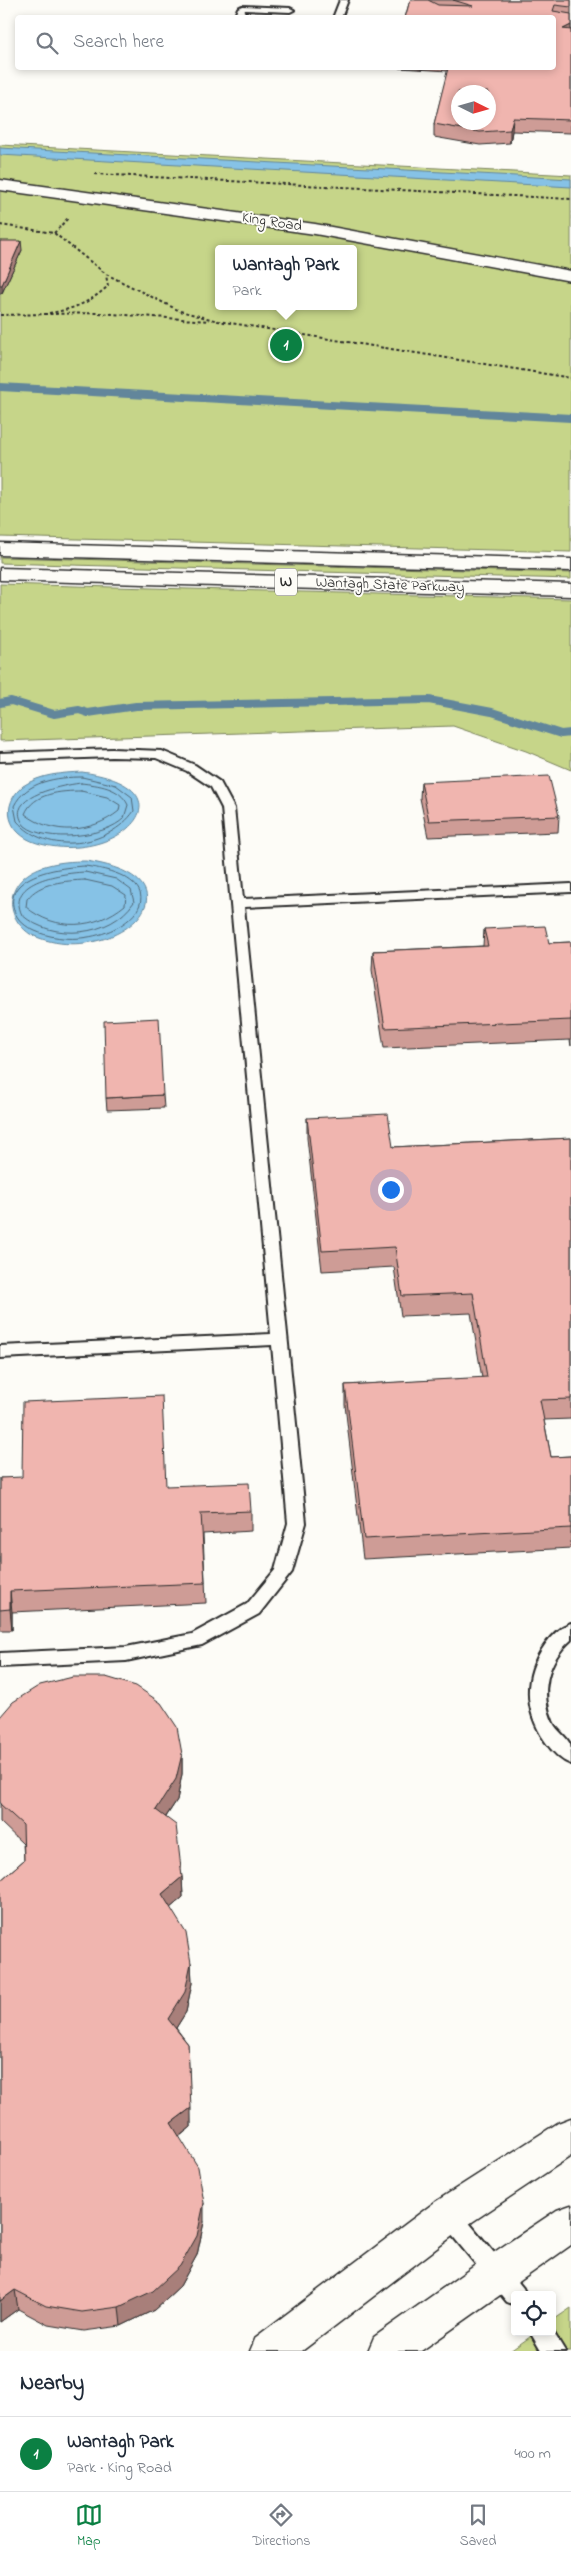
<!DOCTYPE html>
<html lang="en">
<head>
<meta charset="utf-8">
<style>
  body { margin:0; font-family:"Indie Flower",sans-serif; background:#f2f2f3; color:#1f2937 }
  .controls { position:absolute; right:15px; bottom:15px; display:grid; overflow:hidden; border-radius:5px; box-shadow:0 2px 8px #0003 }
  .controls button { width:45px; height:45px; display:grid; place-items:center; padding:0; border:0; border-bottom:1px solid #e0e1e3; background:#fff; color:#1f2937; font:25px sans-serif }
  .compass { position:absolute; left:451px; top:85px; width:45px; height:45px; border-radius:50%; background:#fff; box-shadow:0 2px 8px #0003; rotate:95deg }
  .you { position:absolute; left:390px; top:1189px; width:18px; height:18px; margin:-12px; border:4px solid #fff; border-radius:50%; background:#1a73e8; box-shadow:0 0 0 8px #1a73e833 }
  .badge { display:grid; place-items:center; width:32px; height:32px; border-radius:50%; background:#0b8043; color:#fff; font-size:16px; font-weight:700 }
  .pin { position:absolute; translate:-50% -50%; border:2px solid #fff; box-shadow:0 1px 5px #0006 }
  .popup { position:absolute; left:215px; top:245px; width:142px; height:65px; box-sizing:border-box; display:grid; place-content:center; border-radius:5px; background:#fff; filter:drop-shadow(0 1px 4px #0005); font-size:16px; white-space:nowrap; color:#747a83 }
  .popup b { font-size:19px; color:#1f2937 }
  .popup::after { content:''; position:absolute; left:50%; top:100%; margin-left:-10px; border:10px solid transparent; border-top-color:#fff }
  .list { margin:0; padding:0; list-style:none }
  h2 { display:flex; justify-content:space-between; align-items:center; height:65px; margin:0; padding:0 20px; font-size:21px }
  h2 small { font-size:16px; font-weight:400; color:#747a83 }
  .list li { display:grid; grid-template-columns:32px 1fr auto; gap:15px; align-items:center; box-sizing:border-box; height:75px; padding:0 20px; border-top:1px solid #e0e1e3 }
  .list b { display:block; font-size:19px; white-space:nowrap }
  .list p { margin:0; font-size:16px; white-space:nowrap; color:#747a83 }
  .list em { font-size:16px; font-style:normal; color:#747a83 }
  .icon { flex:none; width:28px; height:28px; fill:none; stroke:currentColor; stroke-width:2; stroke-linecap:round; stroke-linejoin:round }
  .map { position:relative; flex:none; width:571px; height:2351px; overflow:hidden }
  .search { position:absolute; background:#fff; box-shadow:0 2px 8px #0003; left:15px; right:15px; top:15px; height:55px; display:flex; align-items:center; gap:12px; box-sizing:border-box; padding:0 18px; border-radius:5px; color:#747a83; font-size:19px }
  .sheet { height:140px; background:#fff }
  nav { display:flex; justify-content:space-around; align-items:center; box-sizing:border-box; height:70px; border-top:1px solid #e0e1e3; background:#fff; font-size:14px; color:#747a83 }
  nav a { display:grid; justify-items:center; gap:2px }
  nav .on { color:#0b8043 }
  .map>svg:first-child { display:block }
</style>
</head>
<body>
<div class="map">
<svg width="571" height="2351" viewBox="0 0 571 2351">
  <rect width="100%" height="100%" fill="#fdfcf7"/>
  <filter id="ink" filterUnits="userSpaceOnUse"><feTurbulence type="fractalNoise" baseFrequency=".02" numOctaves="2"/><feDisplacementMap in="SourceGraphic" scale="10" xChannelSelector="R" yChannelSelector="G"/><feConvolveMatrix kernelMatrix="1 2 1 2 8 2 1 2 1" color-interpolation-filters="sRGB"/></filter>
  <g filter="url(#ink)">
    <g fill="#c6d589" stroke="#78805a" fill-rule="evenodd">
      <path d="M 0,145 L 571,175 L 571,552 L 0,537 ZM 218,249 L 354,249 L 354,306 L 218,306 Z"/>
      <polygon points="0,557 571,573 571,579 0,563"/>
      <polygon points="0,584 571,599 571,770 526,751 453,726 0,741"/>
      <polygon points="571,2308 571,2351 510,2351 537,2332 552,2332 552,2321"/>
    </g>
    <g fill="#86c2e6" stroke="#62869b">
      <polygon points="0,148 571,179 571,187 0,155"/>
      <path d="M 82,772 C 197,788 119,867 37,843 C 7,834 0,805 23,786 C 41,774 62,773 82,772 Z"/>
      <path d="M 86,861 C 215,880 110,974 30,934 C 0,913 8,877 45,866 C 58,862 72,861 86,861 Z"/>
    </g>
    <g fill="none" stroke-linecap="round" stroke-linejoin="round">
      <g stroke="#4f6776" stroke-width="1">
        <path d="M 82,777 L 116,785 L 132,797 L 134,811 C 109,847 47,856 17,821 L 14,806 C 26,781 57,777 82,777 Z"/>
        <path d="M 81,783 C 98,785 120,787 128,805 L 124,818 C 106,837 46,843 25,826 C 0,796 65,785 81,783 Z"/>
        <path d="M 81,791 L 107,797 L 120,805 L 119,811 C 92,833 53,836 25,814 C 33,793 61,791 81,791 Z"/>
        <path d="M 85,866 C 203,882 109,963 35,931 C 26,927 17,920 14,910 C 3,874 62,867 85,866 Z"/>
        <path d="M 85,872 L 116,879 L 131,890 L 134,902 C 111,937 53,942 22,915 C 5,880 64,873 85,872 Z"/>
        <path d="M 85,880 L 112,886 L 126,895 L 125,905 C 96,929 56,932 26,907 L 27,899 C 40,882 65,881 85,880 Z"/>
      </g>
      <g stroke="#62869b" stroke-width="8">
        <polyline points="0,387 571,418"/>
        <polyline points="0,703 11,701 54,714 79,710 88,713 136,706 429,700 492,712 561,734 571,733"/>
      </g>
      <defs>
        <g id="lane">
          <polygon points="340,0 348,0 341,18 333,18"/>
          <polygon points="242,6 290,8 294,10 290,12 245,10 242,18 234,18 238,8"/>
          <polygon points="112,749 162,751 195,765 220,782 234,808 243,899 571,884 571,892 244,907 306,1523 292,1572 259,1614 202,1645 126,1661 0,1667 0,1653 126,1647 192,1634 247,1604 275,1570 288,1523 272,1345 0,1358 0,1346 271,1334 222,808 211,787 187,771 156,758 112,757 0,761 0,753"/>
          <path d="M 571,1623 L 571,1640 C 547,1661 539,1693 553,1723 C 557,1731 566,1736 570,1744 C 571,1748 571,1758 571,1764 C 560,1760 552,1751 545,1741 C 524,1710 523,1676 545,1645 C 551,1636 560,1627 571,1623 Z"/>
          <polygon points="449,2205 457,2208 523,2288 526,2295 515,2295 515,2305 507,2302 441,2222 438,2215 441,2208"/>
          <polygon points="552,2330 565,2351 541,2351 530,2332 552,2332"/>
        </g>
        <g id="street">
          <polygon points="571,2118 571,2156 463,2228 302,2351 250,2351 256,2337 435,2202 558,2123"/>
          <polygon points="571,2205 571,2245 421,2351 368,2351 374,2337 484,2259 557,2210"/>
        </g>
        <polygon id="secondary" points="0,180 315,224 571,271 571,281 315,234 0,190"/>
        <g id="highway">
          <polygon points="0,543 571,559 571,571 0,555"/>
          <polygon points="0,568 571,584 571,596 0,580"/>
        </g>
      </defs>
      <use href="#lane" stroke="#2b2b2b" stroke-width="4"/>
      <use href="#street" stroke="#2b2b2b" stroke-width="3"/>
      <use href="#secondary" stroke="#2b2b2b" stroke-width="3"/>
      <use href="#highway" stroke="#2b2b2b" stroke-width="3"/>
      <g stroke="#2b2b2b" stroke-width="2" stroke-dasharray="3 2.5" stroke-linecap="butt">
        <polyline points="95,174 571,199"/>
        <polyline points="0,225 54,233 106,274 180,311 218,321 571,378"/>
        <polyline points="54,233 69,217"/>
        <path d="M 49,313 C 72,310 91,302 108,286 L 106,275"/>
        <polyline points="0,315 99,313 209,321"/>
      </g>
      <use href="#lane" fill="#fdfcf7" fill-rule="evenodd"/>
      <use href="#street" fill="#fdfcf7" fill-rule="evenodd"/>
      <use href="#secondary" fill="#fdfcf7" fill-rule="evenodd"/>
      <use href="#highway" fill="#fdfcf7" fill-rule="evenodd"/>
    </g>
    <g fill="#ce9c96" stroke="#2b2b2b">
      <polygon points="410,0 571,0 571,133 512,131 510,143 480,145 434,137 434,124 448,71 399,68 554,68 405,18"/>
      <polygon points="0,241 22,250 2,293 0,293"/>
      <polygon points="421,782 559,816 558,832 428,837 420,798"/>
      <polygon points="484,929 549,943 571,942 571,1046 570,1040 384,1048 372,970 373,951 483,946"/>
      <polygon points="163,1095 164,1108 107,1110 106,1098"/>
      <polygon points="307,1118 393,1147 571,1138 571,1419 544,1420 551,1457 571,1456 571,1548 363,1559 345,1405 345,1385 482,1378 471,1313 401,1316 394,1267 322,1271 307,1138"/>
      <polygon points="0,1478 166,1486 251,1511 251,1531 203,1534 206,1603 12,1612 12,1630 0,1630"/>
      <polygon points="0,1717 182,1754 182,1774 177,1800 166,1817 182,1877 183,1897 170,1908 191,1963 192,1983 186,2012 176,2028 188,2044 191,2127 179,2137 204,2222 197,2255 180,2286 154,2310 121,2326 84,2331 48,2325 18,2309 0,2322 0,1881 24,1860 23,1844 0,1822"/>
    </g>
    <g fill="#a87f7a" stroke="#2b2b2b">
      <polygon points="571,25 571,36 563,29"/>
      <polygon points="513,118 512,131 510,143 510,130"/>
      <polygon points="21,241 22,250 2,293 2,285"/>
      <polygon points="10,1591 12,1612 12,1630 10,1609"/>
      <polygon points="182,1754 182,1774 177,1800 157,1830 156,1810"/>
      <polygon points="182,1877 183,1897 163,1914 162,1894"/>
      <polygon points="191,1963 192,1983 186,2012 169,2039 168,2019"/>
      <polygon points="191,2108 191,2127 172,2142 171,2123"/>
      <polygon points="204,2203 204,2222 197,2255 180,2286 154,2310 121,2326 119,2307"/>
      <polygon points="15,2290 18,2309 0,2322 0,2301"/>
    </g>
    <g fill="#f0b5af" stroke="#2b2b2b" fill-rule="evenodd">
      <path d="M 410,0 L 428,0 L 438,5 L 473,6 L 453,0 L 571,0 L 571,7 L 555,5 L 553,11 L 571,14 L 571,25 L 563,29 L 571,30 L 571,120 L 513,118 L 510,130 L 480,132 L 434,124 L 448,68 L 554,68 L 554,18 L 405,18 ZM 458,92 L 488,92 L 488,122 L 458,122 Z"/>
      <polygon points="0,241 21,241 2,285 0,285"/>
      <polygon points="549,776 559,816 429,821 421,782"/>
      <polygon points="545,926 549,943 571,942 571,1020 385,1028 373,951 488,946 484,929"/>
      <polygon points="159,1018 163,1095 106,1098 104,1021"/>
      <polygon points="388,1114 393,1147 571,1138 571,1399 540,1400 551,1457 571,1456 571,1528 364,1539 345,1385 487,1377 473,1293 402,1296 395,1247 322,1251 307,1118"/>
      <polygon points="162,1396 166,1486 249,1483 251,1511 201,1513 205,1583 10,1591 10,1609 0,1610 0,1478 22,1477 23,1402"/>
      <polygon points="73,1677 106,1677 136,1686 161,1703 177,1727 182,1754 176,1779 156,1810 176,1825 182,1877 162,1894 186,1933 191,1963 185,1992 168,2019 188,2044 191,2108 171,2123 198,2167 204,2203 197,2236 180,2266 153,2291 119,2307 82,2312 46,2306 15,2290 0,2301 0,1881 24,1860 23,1825 0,1804 0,1717 13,1702 40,1685"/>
    </g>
  </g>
  <g text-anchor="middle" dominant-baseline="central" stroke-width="4" stroke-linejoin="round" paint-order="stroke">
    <g font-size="15" fill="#2b2b2b" stroke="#fdfcf7">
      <text transform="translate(272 222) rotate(9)">King Road</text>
      <text transform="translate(390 585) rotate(2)">Wantagh State Parkway</text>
    </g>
    <rect fill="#fdfcf7" stroke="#6a6a68" stroke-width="1" x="275" y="568.5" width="22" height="27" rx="4"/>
    <g font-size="16" font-weight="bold" fill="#2b2b2b">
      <text x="286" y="582">W</text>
    </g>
  </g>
</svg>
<div class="controls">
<button><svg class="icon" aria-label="locate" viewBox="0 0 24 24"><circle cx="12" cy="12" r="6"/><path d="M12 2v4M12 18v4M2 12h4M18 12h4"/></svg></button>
</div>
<svg class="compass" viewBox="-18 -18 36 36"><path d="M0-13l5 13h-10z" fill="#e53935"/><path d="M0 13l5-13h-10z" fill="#747a83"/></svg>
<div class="you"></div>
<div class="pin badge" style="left:286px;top:345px">1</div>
<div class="popup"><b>Wantagh Park</b>Park</div>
<div class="search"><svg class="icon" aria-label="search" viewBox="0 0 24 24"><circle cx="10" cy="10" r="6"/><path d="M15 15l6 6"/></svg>Search here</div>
</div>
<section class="sheet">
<h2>Nearby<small></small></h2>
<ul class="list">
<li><span class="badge">1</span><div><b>Wantagh Park</b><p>Park · King Road</p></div><em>400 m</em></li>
</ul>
</section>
<nav>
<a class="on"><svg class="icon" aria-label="map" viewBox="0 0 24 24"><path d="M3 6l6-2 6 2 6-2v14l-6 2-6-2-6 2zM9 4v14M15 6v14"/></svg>Map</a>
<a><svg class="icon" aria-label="directions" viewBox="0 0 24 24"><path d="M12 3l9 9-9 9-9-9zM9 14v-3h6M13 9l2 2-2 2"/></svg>Directions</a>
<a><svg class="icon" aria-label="saved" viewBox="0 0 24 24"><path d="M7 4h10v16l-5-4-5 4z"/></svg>Saved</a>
</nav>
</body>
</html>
